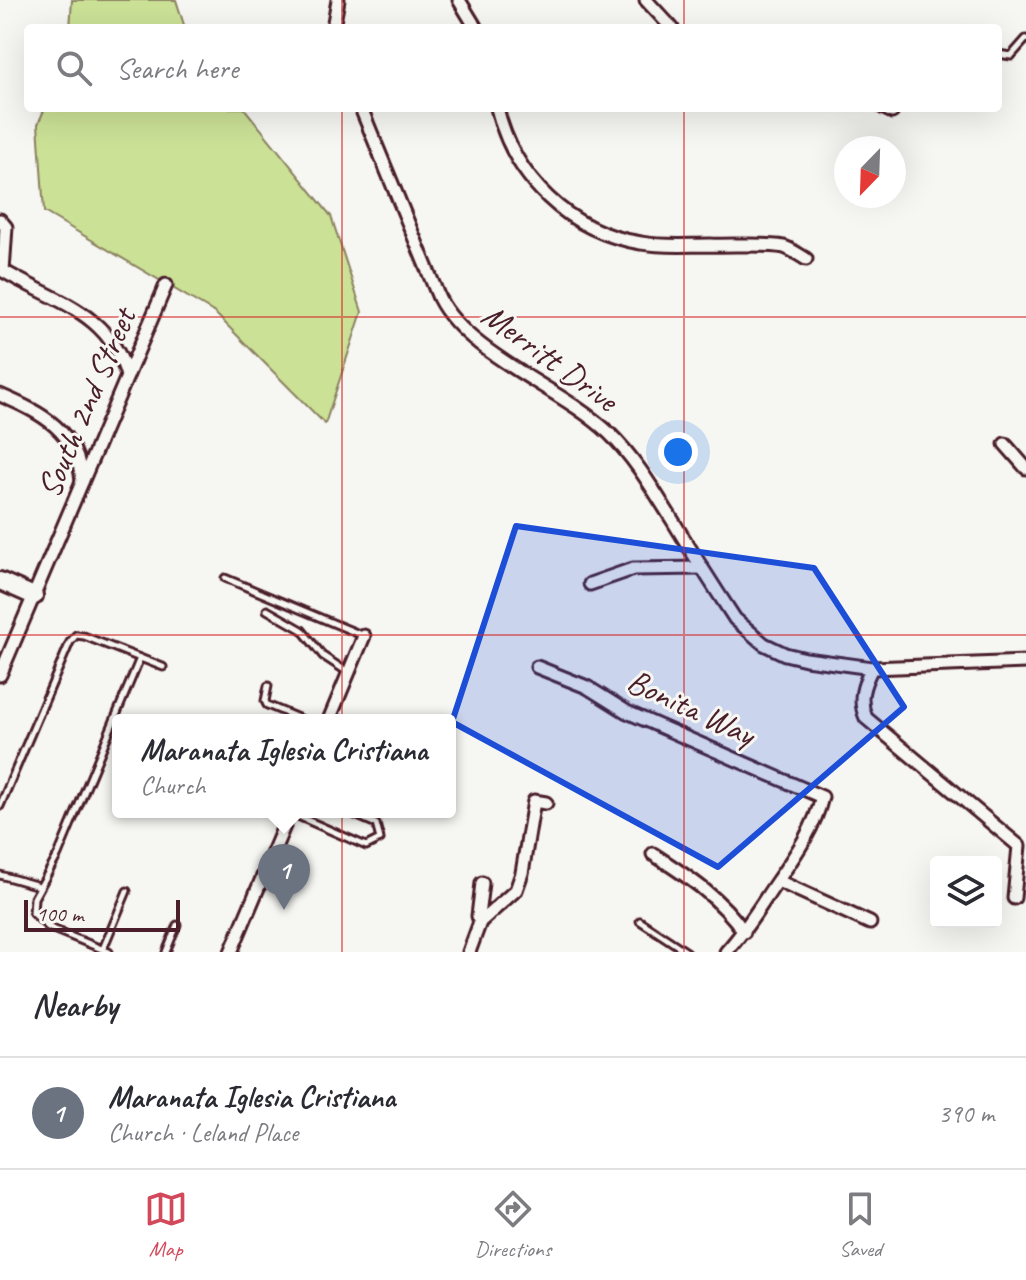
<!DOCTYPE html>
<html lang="en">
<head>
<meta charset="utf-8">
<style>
  body { margin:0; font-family:Caveat,sans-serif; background:#f7f7f7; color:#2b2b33 }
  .controls { position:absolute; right:24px; bottom:24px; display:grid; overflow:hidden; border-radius:8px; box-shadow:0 8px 32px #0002 }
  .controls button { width:72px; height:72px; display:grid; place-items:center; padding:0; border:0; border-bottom:2px solid #e1e1e2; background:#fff; color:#2b2b33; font:40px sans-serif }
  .compass { position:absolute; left:834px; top:136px; width:72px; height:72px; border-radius:50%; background:#fff; box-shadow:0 8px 32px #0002; rotate:203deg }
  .scale { position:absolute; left:24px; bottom:20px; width:156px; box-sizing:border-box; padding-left:8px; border:4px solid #4a1f2b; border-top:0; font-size:22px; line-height:28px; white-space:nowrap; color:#4a1f2b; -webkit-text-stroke:6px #f6f6f2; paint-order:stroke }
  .you { position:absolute; left:678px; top:452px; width:28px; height:28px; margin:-20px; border:6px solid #fff; border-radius:50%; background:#1a73e8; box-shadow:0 0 0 12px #1a73e833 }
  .badge { display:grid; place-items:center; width:52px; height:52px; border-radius:50%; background:#d1495b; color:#fff; font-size:26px; font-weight:700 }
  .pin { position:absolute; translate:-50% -66px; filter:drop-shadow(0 2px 4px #0008) }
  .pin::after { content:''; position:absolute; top:42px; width:28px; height:24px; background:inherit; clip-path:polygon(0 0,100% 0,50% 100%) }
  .popup { position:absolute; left:112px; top:714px; width:344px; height:104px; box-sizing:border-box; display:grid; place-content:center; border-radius:8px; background:#fff; filter:drop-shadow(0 2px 6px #0005); font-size:26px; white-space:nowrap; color:#7c7c81 }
  .popup b { font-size:30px; color:#2b2b33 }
  .popup::after { content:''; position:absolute; left:50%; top:100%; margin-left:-16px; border:16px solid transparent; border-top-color:#fff }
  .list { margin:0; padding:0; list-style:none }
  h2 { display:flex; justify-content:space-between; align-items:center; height:104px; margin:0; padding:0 32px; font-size:34px }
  h2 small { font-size:26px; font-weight:400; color:#7c7c81 }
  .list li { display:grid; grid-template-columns:52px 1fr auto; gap:24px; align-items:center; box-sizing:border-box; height:112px; padding:0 32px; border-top:2px solid #e1e1e2 }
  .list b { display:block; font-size:30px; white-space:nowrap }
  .list p { margin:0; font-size:26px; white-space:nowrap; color:#7c7c81 }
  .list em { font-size:26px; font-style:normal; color:#7c7c81 }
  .icon { flex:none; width:44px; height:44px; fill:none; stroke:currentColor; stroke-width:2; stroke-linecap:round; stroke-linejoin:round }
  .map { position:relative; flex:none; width:1026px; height:952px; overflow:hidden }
  .search { position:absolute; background:#fff; box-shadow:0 8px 32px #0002; left:24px; right:24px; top:24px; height:88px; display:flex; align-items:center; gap:20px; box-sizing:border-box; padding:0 28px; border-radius:8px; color:#7c7c81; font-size:30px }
  .sheet { height:216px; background:#fff }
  nav { display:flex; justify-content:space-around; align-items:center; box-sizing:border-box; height:112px; border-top:2px solid #e1e1e2; background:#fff; font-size:22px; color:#7c7c81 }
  nav a { display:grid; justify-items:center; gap:4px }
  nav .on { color:#d1495b }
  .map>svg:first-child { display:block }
</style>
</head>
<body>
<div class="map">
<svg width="1026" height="952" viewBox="0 0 1026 952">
  <rect width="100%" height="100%" fill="#f6f6f2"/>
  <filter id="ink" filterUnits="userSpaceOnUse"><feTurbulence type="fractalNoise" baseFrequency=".0125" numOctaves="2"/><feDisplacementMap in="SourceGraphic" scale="16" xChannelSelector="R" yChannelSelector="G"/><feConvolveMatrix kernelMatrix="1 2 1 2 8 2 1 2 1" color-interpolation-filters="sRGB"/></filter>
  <g filter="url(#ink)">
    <g fill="#cbe196" stroke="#8a8060" stroke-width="2">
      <polygon points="72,0 176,0 185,28 70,28"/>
      <polygon points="45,108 244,108 331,216 362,312 325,424 215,313 44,212 38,124"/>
    </g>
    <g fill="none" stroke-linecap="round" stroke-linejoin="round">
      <defs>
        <g id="lane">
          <polyline points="998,54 1011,56 1026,39"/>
          <polyline points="225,578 364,636"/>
          <polyline points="267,610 302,630 323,656 349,673"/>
          <polyline points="268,686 265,701 267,705 303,720"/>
          <polyline points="329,719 356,720"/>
          <polyline points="0,806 70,642 76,635 84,636 163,667"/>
          <polyline points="291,813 366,846 380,839 376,824 348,812"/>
          <polyline points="0,875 39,886"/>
          <polyline points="640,921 687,952"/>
          <polyline points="103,949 127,891"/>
          <polyline points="109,952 48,927 33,913 34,898 58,855 140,658"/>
          <polyline points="166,952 177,925"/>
        </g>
        <g id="street">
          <polyline points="459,0 476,28"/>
          <polyline points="646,0 672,28"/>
          <polyline points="333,28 338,0"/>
          <path d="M 361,108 L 439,298 C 468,355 560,387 609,433 C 635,458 654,491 673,521 C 693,554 714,587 735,619 L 764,644 L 785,654 L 806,659 L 872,668 L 1026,662"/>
          <path d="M 497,108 C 514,178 569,232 641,243 C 663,247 687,245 710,245 C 729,246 766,243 784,247 C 791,249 799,255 806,259"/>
          <polyline points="884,108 892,112"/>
          <polyline points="0,220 6,227 3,271"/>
          <path d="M 0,269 C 52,301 110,311 127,376"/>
          <path d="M 0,395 C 42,413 78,431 82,482"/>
          <polyline points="1005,444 1026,468"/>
          <polyline points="590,584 633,569 702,568"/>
          <path d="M 537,667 L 587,687 L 627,712 L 822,797 C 815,827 796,854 778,880 C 760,906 748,928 726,952"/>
          <path d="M 872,668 C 863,685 858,700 866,718 L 1019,846 L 1014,898"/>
          <polyline points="0,675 166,285"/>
          <polyline points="329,720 364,636"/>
          <path d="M 653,854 C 687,876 721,898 744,932"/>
          <polyline points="778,881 870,923"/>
          <polyline points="480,922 516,890 522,873 534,801 546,803"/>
          <polyline points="231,952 290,812"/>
          <polyline points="469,952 480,922 478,916 482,883"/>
        </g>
        <polyline id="secondary" points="0,581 34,596"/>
      </defs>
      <use href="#lane" stroke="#4a1f2b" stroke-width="11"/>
      <use href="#street" stroke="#4a1f2b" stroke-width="17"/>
      <use href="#secondary" stroke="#4a1f2b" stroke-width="22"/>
      <use href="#lane" stroke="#f6f6f2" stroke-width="5"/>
      <use href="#street" stroke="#f6f6f2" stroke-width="11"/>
      <use href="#secondary" stroke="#f6f6f2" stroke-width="16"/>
    </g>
  </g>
  <path fill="#1d4ed8" fill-opacity="0.2" stroke="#1d4ed8" stroke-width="6" stroke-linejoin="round" d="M 516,526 L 814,568 L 904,707 L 718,867 L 452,722 Z"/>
  <path fill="none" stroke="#d62828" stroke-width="2" stroke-opacity="0.55" d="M 342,0 L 342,28M 684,0 L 684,28M 342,108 L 342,952M 684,108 L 684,952M 0,317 L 1026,317M 0,635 L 1026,635"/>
  <g text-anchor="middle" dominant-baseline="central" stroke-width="6" stroke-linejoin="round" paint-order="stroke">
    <g font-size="34" fill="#4a1f2b" stroke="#f6f6f2">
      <text transform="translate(550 357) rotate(36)">Merritt Drive</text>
      <text transform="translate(86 403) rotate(-67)">South 2nd Street</text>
      <text transform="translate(691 707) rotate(25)">Bonita Way</text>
    </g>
  </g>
</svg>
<div class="controls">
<button><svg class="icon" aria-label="layers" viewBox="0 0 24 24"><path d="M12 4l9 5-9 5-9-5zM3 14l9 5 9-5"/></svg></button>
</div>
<svg class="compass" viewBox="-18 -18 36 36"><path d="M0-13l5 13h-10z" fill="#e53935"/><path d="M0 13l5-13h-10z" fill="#7c7c81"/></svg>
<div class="scale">100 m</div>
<div class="you"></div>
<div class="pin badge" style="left:284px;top:910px;background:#6b7280">1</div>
<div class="popup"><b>Maranata Iglesia Cristiana</b>Church</div>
<div class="search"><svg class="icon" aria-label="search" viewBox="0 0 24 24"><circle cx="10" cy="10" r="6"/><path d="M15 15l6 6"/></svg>Search here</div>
</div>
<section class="sheet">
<h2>Nearby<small></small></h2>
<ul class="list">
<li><span class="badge" style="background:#6b7280">1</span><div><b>Maranata Iglesia Cristiana</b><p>Church · Leland Place</p></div><em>390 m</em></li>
</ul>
</section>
<nav>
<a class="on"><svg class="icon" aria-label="map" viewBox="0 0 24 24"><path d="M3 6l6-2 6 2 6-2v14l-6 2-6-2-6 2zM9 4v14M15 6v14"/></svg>Map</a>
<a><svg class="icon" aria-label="directions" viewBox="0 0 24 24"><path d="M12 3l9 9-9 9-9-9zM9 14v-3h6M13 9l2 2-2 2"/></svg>Directions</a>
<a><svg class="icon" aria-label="saved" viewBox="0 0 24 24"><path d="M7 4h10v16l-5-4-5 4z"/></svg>Saved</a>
</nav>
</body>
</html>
